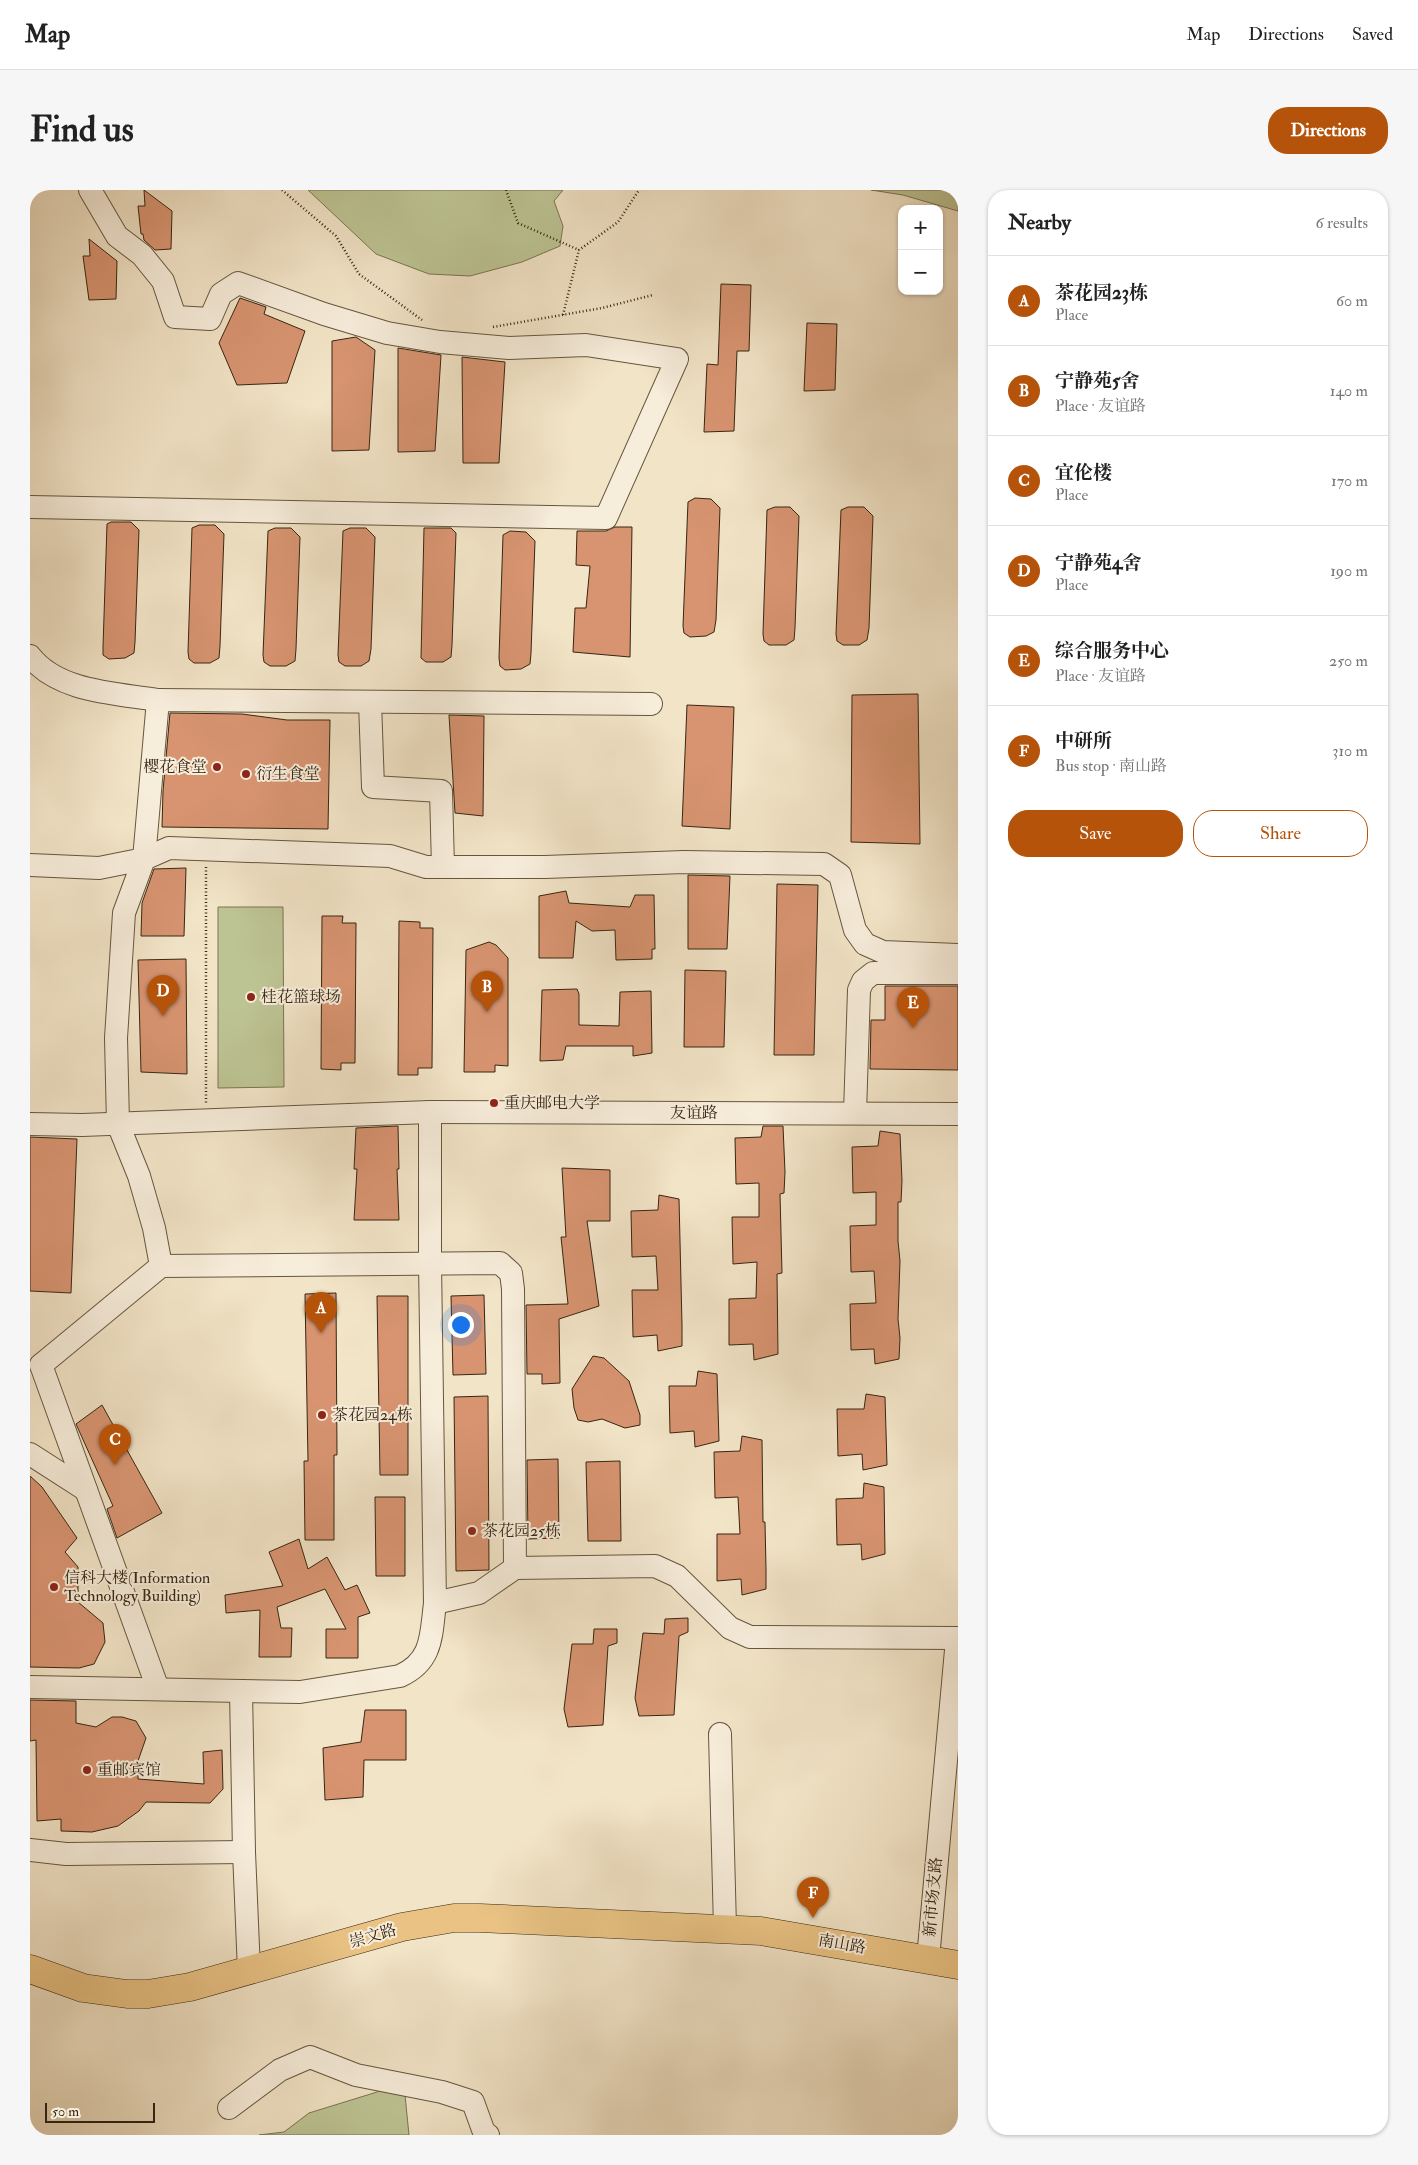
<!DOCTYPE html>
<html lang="en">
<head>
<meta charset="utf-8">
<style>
  body { margin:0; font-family:"IM FELL Double Pica","Noto Serif SC",serif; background:#f6f6f6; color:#222 }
  .controls { position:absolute; right:15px; top:15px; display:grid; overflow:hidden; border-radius:10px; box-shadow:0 1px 4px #0004 }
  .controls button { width:45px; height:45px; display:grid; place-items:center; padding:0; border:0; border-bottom:1px solid #e0e0e0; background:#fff; color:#222; font:25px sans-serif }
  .scale { position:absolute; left:15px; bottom:12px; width:110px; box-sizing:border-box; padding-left:5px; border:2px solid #372611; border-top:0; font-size:14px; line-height:18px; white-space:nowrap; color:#372611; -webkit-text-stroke:4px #f7eddb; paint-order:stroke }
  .you { position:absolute; left:430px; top:1134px; width:18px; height:18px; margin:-12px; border:4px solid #fff; border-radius:50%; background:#1a73e8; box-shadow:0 0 0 8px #1a73e833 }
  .badge { display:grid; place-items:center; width:32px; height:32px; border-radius:50%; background:#b45309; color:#fff; font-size:16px; font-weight:700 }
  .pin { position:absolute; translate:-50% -41px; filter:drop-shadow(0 1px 2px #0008) }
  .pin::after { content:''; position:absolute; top:26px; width:18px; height:15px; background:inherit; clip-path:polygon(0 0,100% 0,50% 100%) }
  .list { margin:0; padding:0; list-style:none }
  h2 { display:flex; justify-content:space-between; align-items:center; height:65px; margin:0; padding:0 20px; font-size:21px }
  h2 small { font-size:16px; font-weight:400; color:#767676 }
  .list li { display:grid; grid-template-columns:32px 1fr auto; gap:15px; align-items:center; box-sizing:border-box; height:90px; padding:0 20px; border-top:1px solid #e0e0e0 }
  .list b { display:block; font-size:19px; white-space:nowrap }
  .list p { margin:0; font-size:16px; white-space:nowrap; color:#767676 }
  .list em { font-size:16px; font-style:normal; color:#767676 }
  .actions { display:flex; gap:10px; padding:15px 20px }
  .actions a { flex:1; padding:11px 0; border:1px solid #b45309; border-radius:20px; text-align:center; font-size:18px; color:#b45309 }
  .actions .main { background:#b45309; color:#fff }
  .map { position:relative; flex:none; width:928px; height:1945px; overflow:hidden; border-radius:20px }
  header { display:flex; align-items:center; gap:30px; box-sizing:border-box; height:70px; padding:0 25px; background:#fff; border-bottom:1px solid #e0e0e0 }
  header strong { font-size:24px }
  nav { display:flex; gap:28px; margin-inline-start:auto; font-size:18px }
  .intro { display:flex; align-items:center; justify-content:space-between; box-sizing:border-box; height:120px; padding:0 30px }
  h1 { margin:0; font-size:35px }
  .button { padding:12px 22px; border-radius:20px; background:#b45309; color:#fff; font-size:18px; font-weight:700 }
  main { display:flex; gap:30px; padding:0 30px }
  aside { flex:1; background:#fff; border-radius:20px; box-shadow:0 1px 4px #0004 }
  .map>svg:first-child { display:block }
</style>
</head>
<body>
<header>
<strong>Map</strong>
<nav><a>Map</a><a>Directions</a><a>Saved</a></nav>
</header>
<div class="intro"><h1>Find us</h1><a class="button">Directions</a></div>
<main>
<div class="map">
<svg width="928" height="1945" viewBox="0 0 928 1945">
  <rect width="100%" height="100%" fill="#f2e4c7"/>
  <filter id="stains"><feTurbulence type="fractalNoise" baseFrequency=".004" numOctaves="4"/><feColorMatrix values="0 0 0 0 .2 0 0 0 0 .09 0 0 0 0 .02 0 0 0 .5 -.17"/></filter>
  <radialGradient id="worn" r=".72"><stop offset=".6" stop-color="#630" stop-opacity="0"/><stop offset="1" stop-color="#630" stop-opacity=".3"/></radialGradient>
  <g fill="#bdc494" stroke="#7a7552">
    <polygon points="278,0 533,0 524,11 533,36 530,56 492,72 440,86 399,84 346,64"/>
    <polygon points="841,0 928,0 928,21 873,5"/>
    <polygon points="188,717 253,717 254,897 188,898"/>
    <polygon points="374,1895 379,1945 229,1945 254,1942 279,1923 347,1902 357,1897"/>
  </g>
  <g fill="#d89471" stroke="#372611">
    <polygon points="114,0 142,21 141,59 125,60 114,50 113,44 111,44 108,16 115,16"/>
    <polygon points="59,49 87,71 86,109 59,110 53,66 60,66"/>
    <polygon points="691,94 721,95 719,161 707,161 704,241 674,242 677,174 688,175"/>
    <polygon points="210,108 236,117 234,124 275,141 257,193 207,195 189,153"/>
    <polygon points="777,133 807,134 805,200 774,201"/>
    <polygon points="326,147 345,160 339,260 302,261 302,151"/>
    <polygon points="368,158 411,165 405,261 368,262"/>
    <polygon points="432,167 475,172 469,273 433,273"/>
    <polygon points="665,308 681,309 690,318 686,430 684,442 676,446 660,447 654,443 653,436 658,312"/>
    <polygon points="745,317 760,317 769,326 765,438 764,450 756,455 739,455 734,451 733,444 737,320"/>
    <polygon points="818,317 834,317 843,326 839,438 837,450 829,455 813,455 807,451 806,444 811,320"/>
    <polygon points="81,332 101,332 109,340 105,452 104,463 95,468 79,469 73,465 73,457 77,334"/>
    <polygon points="169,335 185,335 194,344 190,456 189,468 180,473 164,473 159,469 158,462 162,338"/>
    <polygon points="585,337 602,337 600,467 543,462 545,418 556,418 560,376 546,375 547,341 576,341"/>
    <polygon points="245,338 261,338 270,347 266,459 265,471 256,476 240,476 234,472 233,465 238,341"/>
    <polygon points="320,338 336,338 345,347 341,459 339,471 331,476 315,476 309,472 308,465 313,341"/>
    <polygon points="394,338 421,338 426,343 422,455 421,467 413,472 396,472 391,468"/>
    <polygon points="480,341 496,342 505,351 501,463 500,474 491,479 475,480 470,476 469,468 473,345"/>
    <polygon points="888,504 890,654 821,652 822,505"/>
    <polygon points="657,515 704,517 700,639 652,636"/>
    <polygon points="140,523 212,524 257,530 300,530 298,639 132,637 133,601"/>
    <polygon points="419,525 454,526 453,626 425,623"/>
    <polygon points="156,678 154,746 111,746 112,713 124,679"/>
    <polygon points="658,685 700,686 697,759 658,759"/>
    <polygon points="747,694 788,695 784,865 744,865"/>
    <polygon points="536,701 539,713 600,717 605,705 624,705 625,759 622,759 622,769 586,770 585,740 562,741 546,731 543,768 509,768 509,706"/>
    <polygon points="292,726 313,726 312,733 326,733 325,873 311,873 311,880 291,879"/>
    <polygon points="369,731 390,732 390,738 403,738 402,878 388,878 388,885 368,885"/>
    <polygon points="459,752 466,755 478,768 478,876 465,875 465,882 434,882 436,760"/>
    <polygon points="156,769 157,884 111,882 108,770"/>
    <polygon points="655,780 696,781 694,857 654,857"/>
    <polygon points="855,796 928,796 928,880 840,879 841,830 855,830"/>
    <polygon points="547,799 549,804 549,835 589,836 590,802 621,801 622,863 603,866 603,856 536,856 533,870 510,871 512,800"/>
    <polygon points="368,936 369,979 367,979 369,1030 324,1030 327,979 324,979 326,938"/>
    <polygon points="733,936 753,936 755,982 754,1003 750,1004 752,1083 747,1084 748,1164 724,1170 723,1154 699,1155 699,1109 726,1108 727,1072 703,1074 702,1027 729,1027 729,993 706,994 705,948 731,947"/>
    <polygon points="850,941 870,944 872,991 871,1012 868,1012 868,1051 870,1071 868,1129 870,1148 869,1169 845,1174 844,1159 821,1160 820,1114 846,1113 844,1081 821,1082 820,1036 846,1035 846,1002 823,1003 822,957 848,956"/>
    <polygon points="0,947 47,949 41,1103 0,1101"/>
    <polygon points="532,978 580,980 580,1031 557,1031 569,1116 529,1129 530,1193 512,1194 512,1184 497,1184 496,1115 538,1114 531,1047 536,1047"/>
    <polygon points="629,1005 649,1009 652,1135 652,1156 628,1161 627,1145 603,1147 602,1100 628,1100 626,1066 602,1067 601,1021 628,1020"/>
    <polygon points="306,1103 307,1265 304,1265 304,1350 275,1350 274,1271 278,1271 275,1104"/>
    <polygon points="454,1105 456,1184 423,1185 421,1106"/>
    <polygon points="347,1106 378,1106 378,1285 350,1285"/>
    <polygon points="563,1166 574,1168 599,1191 610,1225 610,1235 595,1238 572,1229 558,1232 548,1230 544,1218 542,1199"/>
    <polygon points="668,1181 687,1184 689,1251 665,1257 664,1241 640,1243 639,1196 666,1196"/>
    <polygon points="836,1204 855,1207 857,1275 833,1280 832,1264 808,1266 807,1219 834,1219"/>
    <polygon points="458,1206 459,1380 426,1381 424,1207"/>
    <polygon points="72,1215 132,1323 87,1348 77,1319 83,1316 46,1234"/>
    <polygon points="712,1246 732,1250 733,1332 735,1332 736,1379 736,1399 712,1405 711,1389 687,1391 687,1344 710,1344 708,1307 685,1308 684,1262 710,1261"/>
    <polygon points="528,1269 529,1348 498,1349 497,1270"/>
    <polygon points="590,1271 591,1351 558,1351 556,1272"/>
    <polygon points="0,1286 12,1297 47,1348 35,1362 48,1377 48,1412 73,1433 75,1452 64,1474 49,1478 0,1477"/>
    <polygon points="834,1293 854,1297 855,1364 832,1370 831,1354 807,1355 806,1309 833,1308"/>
    <polygon points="345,1307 375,1307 375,1386 346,1386"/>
    <polygon points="269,1349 278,1379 297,1367 315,1400 327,1395 340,1423 328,1427 328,1468 296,1468 296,1439 316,1439 295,1399 247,1417 251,1438 262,1438 261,1467 229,1467 230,1420 196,1423 195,1405 253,1396 239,1362"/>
    <polygon points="658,1428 658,1442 649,1446 644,1525 609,1526 605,1508 613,1443 634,1444 635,1429"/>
    <polygon points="564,1439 587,1439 587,1453 578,1456 573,1535 538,1537 534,1519 542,1454 563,1454"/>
    <polygon points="0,1510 46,1511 46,1533 66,1537 82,1527 92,1527 106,1531 116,1548 108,1571 108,1589 174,1594 173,1562 192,1560 193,1599 180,1613 116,1612 109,1621 88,1636 62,1642 31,1641 31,1629 7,1631 6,1550 0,1551"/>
    <polygon points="335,1520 376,1520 376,1570 334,1570 333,1607 295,1610 293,1558 331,1552"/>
  </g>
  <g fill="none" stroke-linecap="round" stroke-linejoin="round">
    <defs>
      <g id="minor">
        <polyline points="0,317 576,328 647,169 556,155 479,158 410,152 357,143 294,124 208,93 191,104 180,129 145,127 133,91 112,65 87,46 60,0"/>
        <path d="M 0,466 C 28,502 85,503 128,510"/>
        <polyline points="340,512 343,597 411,601 413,677"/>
        <polyline points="0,675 69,678 114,669 128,510 621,514"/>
        <polyline points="400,922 928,924"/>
        <polyline points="825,923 829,800 833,791 843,783 928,783"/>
        <path d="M 0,934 L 52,935 L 400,922 L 400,1073 L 405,1413 C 401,1445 403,1471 370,1486 L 270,1502 L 0,1497"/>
        <polyline points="11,1175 128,1499"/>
        <polyline points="11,1175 131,1076"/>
        <polyline points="0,1264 56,1300"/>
        <polyline points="485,1378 483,1099 481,1083 470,1073 131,1076 124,1038 109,986 88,934 86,848 94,723 114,669 139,658 360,666 396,677 515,677 654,672 794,674 810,685 825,740 835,754 853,762 928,765"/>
        <polyline points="405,1413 449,1403 485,1378 625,1376 647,1386 700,1438 720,1447 928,1448"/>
        <polyline points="211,1501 214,1662 219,1781"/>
        <polyline points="690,1544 695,1738"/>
        <polyline points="0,1660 36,1664 214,1662"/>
        <polyline points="898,1769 927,1449"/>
        <polyline points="199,1918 250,1880 280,1867 326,1885 412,1902 443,1912 455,1945 458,1945"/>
      </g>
      <polyline id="major" points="0,1779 53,1798 97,1804 118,1804 160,1797 372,1737 424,1728 450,1728 731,1741 928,1775"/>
    </defs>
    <use href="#minor" stroke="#66563e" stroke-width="24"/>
    <use href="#major" stroke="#372611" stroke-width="29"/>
    <g stroke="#372611" stroke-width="2.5" stroke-dasharray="1 2.5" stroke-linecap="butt">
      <polyline points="252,0 306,46 329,84 392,130"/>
      <polyline points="476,0 488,33 549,60"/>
      <polyline points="533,125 549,60 588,32 609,0"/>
      <polyline points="463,137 572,118 623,105"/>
      <polyline points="176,677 176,914"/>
    </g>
    <use href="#minor" stroke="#f7eddb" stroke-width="22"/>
    <use href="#major" stroke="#e9c284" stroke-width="28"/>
  </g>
  <g fill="#8f2418" stroke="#f7eddb" stroke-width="2">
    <circle cx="187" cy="577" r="5"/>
    <circle cx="216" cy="584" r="5"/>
    <circle cx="221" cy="807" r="5"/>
    <circle cx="464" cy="913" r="5"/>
    <circle cx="292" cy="1225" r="5"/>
    <circle cx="442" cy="1341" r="5"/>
    <circle cx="24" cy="1397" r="5"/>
    <circle cx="57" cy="1580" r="5"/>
  </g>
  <g text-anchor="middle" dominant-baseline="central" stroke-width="4" stroke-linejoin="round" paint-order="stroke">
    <g font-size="16" fill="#372611" stroke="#f7eddb" text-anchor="start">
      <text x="177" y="577" text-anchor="end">樱花食堂</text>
      <text x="226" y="584">衍生食堂</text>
      <text x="231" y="807">桂花篮球场</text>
      <text x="474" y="913">重庆邮电大学</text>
      <text x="302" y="1225">茶花园24栋</text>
      <text x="452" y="1341">茶花园25栋</text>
      <text x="34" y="1388">信科大楼(Information<tspan x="34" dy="18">Technology Building)</tspan></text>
      <text x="67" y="1580">重邮宾馆</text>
    </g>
    <g font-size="16" fill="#372611" stroke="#f7eddb">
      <text x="664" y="923">友谊路</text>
      <text transform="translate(903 1707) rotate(-85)">新市场支路</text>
      <text transform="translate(343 1746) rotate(-16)">崇文路</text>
      <text transform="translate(812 1754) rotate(10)">南山路</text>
    </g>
  </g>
  <rect width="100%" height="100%" filter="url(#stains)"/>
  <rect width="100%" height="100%" fill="url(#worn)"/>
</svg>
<div class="controls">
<button>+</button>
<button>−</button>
</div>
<div class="scale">50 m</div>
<div class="you"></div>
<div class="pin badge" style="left:291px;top:1143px">A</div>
<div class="pin badge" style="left:457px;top:822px">B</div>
<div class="pin badge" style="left:85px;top:1275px">C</div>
<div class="pin badge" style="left:133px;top:826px">D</div>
<div class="pin badge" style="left:883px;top:838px">E</div>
<div class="pin badge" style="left:783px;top:1728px">F</div>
</div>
<aside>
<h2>Nearby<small>6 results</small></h2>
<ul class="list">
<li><span class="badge">A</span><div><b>茶花园23栋</b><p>Place</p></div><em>60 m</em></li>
<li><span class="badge">B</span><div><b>宁静苑5舍</b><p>Place · 友谊路</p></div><em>140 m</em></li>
<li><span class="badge">C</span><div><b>宜伦楼</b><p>Place</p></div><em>170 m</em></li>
<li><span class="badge">D</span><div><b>宁静苑4舍</b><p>Place</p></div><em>190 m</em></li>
<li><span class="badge">E</span><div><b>综合服务中心</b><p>Place · 友谊路</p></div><em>250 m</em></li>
<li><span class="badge">F</span><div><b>中研所</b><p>Bus stop · 南山路</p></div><em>310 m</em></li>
</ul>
<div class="actions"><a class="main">Save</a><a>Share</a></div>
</aside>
</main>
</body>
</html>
